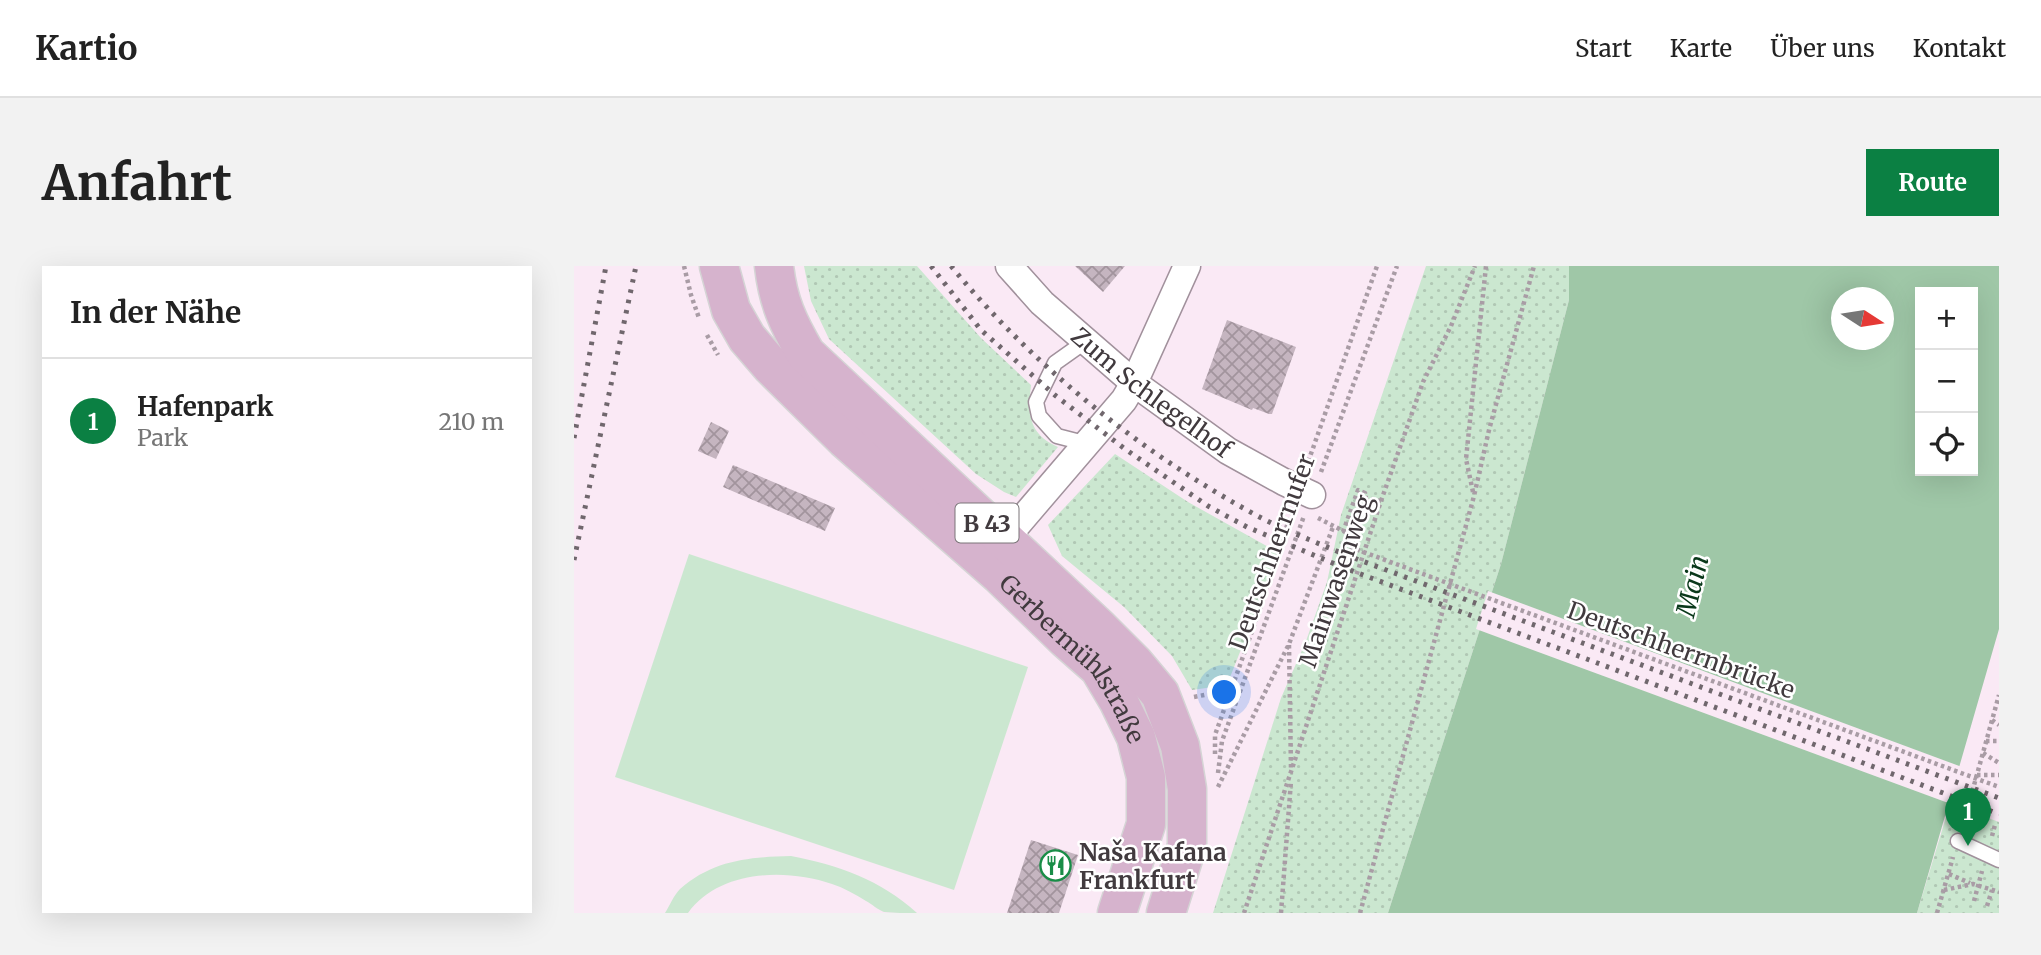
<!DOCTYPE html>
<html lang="de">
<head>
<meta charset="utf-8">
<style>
  body { margin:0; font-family:Merriweather,serif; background:#f2f2f2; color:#222 }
  .controls { position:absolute; right:21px; top:21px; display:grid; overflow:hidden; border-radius:0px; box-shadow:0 7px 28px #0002 }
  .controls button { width:63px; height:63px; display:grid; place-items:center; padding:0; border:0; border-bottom:2px solid #e0e0e0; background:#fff; color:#222; font:35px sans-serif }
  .compass { position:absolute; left:1257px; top:21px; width:63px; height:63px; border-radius:50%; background:#fff; box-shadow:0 7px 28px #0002; rotate:102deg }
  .you { position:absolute; left:651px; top:427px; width:24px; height:24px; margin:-18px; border:5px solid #fff; border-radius:50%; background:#1a73e8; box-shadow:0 0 0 10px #1a73e833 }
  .badge { display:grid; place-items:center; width:46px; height:46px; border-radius:50%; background:#0b8043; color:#fff; font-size:23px; font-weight:700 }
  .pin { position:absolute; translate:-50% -58px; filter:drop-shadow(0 2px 4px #0008) }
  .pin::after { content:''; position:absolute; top:37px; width:24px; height:21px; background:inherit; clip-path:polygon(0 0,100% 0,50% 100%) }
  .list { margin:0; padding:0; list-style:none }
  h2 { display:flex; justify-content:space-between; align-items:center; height:91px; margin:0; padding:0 28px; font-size:30px }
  h2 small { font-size:23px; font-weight:400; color:#767676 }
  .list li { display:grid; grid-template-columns:46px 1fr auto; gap:21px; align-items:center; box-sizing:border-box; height:126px; padding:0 28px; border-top:2px solid #e0e0e0 }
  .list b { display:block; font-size:26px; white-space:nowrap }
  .list p { margin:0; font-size:23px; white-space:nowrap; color:#767676 }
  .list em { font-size:23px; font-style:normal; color:#767676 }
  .icon { flex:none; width:38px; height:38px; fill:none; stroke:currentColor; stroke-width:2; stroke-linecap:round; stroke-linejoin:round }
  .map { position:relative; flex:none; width:1425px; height:647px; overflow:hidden; border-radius:0px }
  header { display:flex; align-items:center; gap:42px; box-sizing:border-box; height:98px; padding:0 35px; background:#fff; border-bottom:2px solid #e0e0e0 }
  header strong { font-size:33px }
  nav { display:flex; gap:38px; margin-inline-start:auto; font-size:24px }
  .intro { display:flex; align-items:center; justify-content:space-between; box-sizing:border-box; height:168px; padding:0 42px }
  h1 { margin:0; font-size:49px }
  .button { padding:18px 32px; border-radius:0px; background:#0b8043; color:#fff; font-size:24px; font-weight:700 }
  main { display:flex; gap:42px; padding:0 42px }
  aside { flex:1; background:#fff; border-radius:0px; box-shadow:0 7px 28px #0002 }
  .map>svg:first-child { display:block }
</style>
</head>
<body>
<header>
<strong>Kartio</strong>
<nav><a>Start</a><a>Karte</a><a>Über uns</a><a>Kontakt</a></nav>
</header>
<div class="intro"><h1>Anfahrt</h1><a class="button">Route</a></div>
<main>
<aside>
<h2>In der Nähe<small></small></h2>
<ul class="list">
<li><span class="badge">1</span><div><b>Hafenpark</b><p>Park</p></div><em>210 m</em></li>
</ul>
</aside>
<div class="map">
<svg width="1425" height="647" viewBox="0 0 1425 647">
  <defs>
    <pattern id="green-dots" width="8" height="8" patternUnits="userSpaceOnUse" patternTransform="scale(1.75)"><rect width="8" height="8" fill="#cbe7d0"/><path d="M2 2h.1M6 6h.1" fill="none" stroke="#b0c7b4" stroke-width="1.8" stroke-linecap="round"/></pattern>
    <pattern id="building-cross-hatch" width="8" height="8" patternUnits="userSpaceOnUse" patternTransform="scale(1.75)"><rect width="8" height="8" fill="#c5b5c0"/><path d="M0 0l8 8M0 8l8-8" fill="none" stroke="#a2949d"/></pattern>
  </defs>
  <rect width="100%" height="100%" fill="#fae9f5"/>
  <g fill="url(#green-dots)">
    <path d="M 230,0 L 343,0 L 407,72 L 457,119 C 454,148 454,168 484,181 L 442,231 L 430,226 L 402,208 L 255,73 L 237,35 Z"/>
    <polygon points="852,0 995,0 995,34 927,298 814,647 639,647 707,432 732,375 753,316 767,249"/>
    <polygon points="541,188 614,236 705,287 653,419 618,424 598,390 550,341 488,290 474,259"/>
    <polygon points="1376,538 1425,556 1425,647 1343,647"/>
  </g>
  <g fill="#cbe7d0">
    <polygon points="115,288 454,401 380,624 41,511"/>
    <path d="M 217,590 C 264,599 307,614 343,647 C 333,647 319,647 310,646 C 304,644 298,638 292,635 C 281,628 270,622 258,618 C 211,602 145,604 114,647 L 91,647 C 96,639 100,629 106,623 C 139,594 175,591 217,590 Z"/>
  </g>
  <path fill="#9fc7a7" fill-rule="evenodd" d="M 995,0 L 1425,0 L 1425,363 L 1343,647 L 814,647 L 927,298 L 995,34 ZM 1346,26 L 1399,26 L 1399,205 L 1346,205 ZM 1268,32 L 1310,32 L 1310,74 L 1268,74 Z"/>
  <polygon fill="#fae9f5" points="914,325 1388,501 1377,538 902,363"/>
  <g fill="url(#building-cross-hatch)">
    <polygon points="501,0 551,0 529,26"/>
    <polygon points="653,54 722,81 698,148 695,148 679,142 678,144 628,123"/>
    <polygon points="137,156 155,165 142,193 124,185"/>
    <polygon points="159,199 261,242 251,265 149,221"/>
    <polygon points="457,574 504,589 485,647 433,647"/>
  </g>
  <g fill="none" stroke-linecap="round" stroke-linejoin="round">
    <defs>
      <g id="service">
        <polyline points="512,75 481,97 462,136 465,150 483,170 514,178"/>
        <polyline points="1384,575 1425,594"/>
      </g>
      <g id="minor">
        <path id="s1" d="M 435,0 L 468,37 L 560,117 L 654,185 L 710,216 L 738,229"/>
        <polyline points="428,290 431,273 550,134 560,117 613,0"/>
      </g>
      <g id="primary">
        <path id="s2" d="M 145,0 L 157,44 L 173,72 L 198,101 L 271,173 L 426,309 L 492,373 L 525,402 L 544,434 L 562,471 L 572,511 L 572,558 L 543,647"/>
        <path d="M 200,0 C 204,36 214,57 232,88 L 525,362 L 560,397 L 586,428 L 606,480 L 613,523 L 613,580 L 592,647"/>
      </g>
    </defs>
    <use href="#service" stroke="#a1919c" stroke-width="17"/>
    <use href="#minor" stroke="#a1919c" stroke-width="29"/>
    <use href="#primary" stroke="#d5d4d5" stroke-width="41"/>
    <g stroke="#a99ca5" stroke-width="4.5" stroke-dasharray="3.5 3.5" stroke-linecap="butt">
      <polyline points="110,0 117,29 125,52"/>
      <polyline points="133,69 144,89"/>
      <polyline points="732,202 803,0"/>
      <polyline points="747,206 823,0"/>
      <polyline points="899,226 892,193 912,0"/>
      <polyline points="744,252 779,270 793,232 807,235"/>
      <polyline points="769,266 784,224 791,227 772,279 776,281"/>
      <polyline points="715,379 717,503"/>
      <polyline points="620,431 666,422"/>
      <polyline points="1418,454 1425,459"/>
      <polyline points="1412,475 1425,475"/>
      <polyline points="1409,487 1425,497"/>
      <polyline points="641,488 641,469 686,343 717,247"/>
      <polyline points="644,507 648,475 730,250"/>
      <polyline points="1403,509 1425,509"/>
      <polyline points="644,521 715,378 759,261"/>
      <polyline points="1389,559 1425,429"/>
      <polyline points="1418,570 1421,559"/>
      <polyline points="1375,608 1396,617"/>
      <polyline points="1370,624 1399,618 1425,626"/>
      <polyline points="1400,635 1408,605"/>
      <polyline points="1413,640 1418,624"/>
      <polyline points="670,647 807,235 849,116 877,60 901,0"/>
      <polyline points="707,647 717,515"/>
      <polyline points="786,647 900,230 915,164 960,0"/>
      <polyline points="1363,647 1379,591"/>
    </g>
    <use href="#service" stroke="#fff" stroke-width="14"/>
    <use href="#minor" stroke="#fff" stroke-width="26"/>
    <use href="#primary" stroke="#d6b3cd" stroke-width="38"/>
    <g stroke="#70676d" stroke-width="5" stroke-dasharray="3.5 7" stroke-linecap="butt">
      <polyline points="357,0 407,64 482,130 551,183 634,240 673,261 768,301 1425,548"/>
      <path d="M 377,0 C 460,101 565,185 680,248 C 709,264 742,276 772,289 L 1425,532"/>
      <polyline points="0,172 32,0"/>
      <polyline points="0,294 62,0"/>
    </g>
    <polyline stroke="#a99ca5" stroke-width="4.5" stroke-dasharray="3.5 3.5" stroke-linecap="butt" points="776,281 1425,521"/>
  </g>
  <defs>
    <symbol id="restaurant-ring" viewBox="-11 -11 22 22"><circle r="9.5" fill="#fff" stroke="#198d47" stroke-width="1.5"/><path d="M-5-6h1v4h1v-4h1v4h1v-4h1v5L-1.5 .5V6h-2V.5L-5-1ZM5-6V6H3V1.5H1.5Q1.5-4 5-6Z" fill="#198d47"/></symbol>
  </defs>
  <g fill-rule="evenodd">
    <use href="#restaurant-ring" x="464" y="582" width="35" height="35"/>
  </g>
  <g text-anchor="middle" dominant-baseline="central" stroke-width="5" stroke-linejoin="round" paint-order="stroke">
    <rect fill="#fff" stroke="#7a7578" stroke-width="2" x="381.5" y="237.5" width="63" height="39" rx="5"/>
    <g font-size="23" font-weight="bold" fill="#413a3e">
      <text x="413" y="257">B 43</text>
    </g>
    <g font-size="24" fill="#413a3e" stroke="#fff">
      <text stroke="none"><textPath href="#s1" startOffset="191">Zum Schlegelhof</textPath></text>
      <text transform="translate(698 286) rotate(-70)">Deutschherrnufer</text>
      <text transform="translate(762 315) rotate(-71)">Mainwasenweg</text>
      <text transform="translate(1107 384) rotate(20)">Deutschherrnbrücke</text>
      <text stroke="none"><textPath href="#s2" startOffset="537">Gerbermühlstraße</textPath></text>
    </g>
    <g font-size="24" font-weight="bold" fill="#413a3e" stroke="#fff" text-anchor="start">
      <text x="505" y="586">Naša Kafana<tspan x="505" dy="28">Frankfurt</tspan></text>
    </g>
    <g font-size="26" font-style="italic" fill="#09381a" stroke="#fff">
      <text transform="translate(1118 320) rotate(-76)">Main</text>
    </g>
  </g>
</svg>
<div class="controls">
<button>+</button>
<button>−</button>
<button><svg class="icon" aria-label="locate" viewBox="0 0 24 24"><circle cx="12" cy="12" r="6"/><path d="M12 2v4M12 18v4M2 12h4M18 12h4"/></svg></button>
</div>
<svg class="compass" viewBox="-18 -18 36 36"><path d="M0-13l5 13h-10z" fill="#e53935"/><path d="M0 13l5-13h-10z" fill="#767676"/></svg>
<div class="you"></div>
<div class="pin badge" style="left:1394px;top:580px">1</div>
</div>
</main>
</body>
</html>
